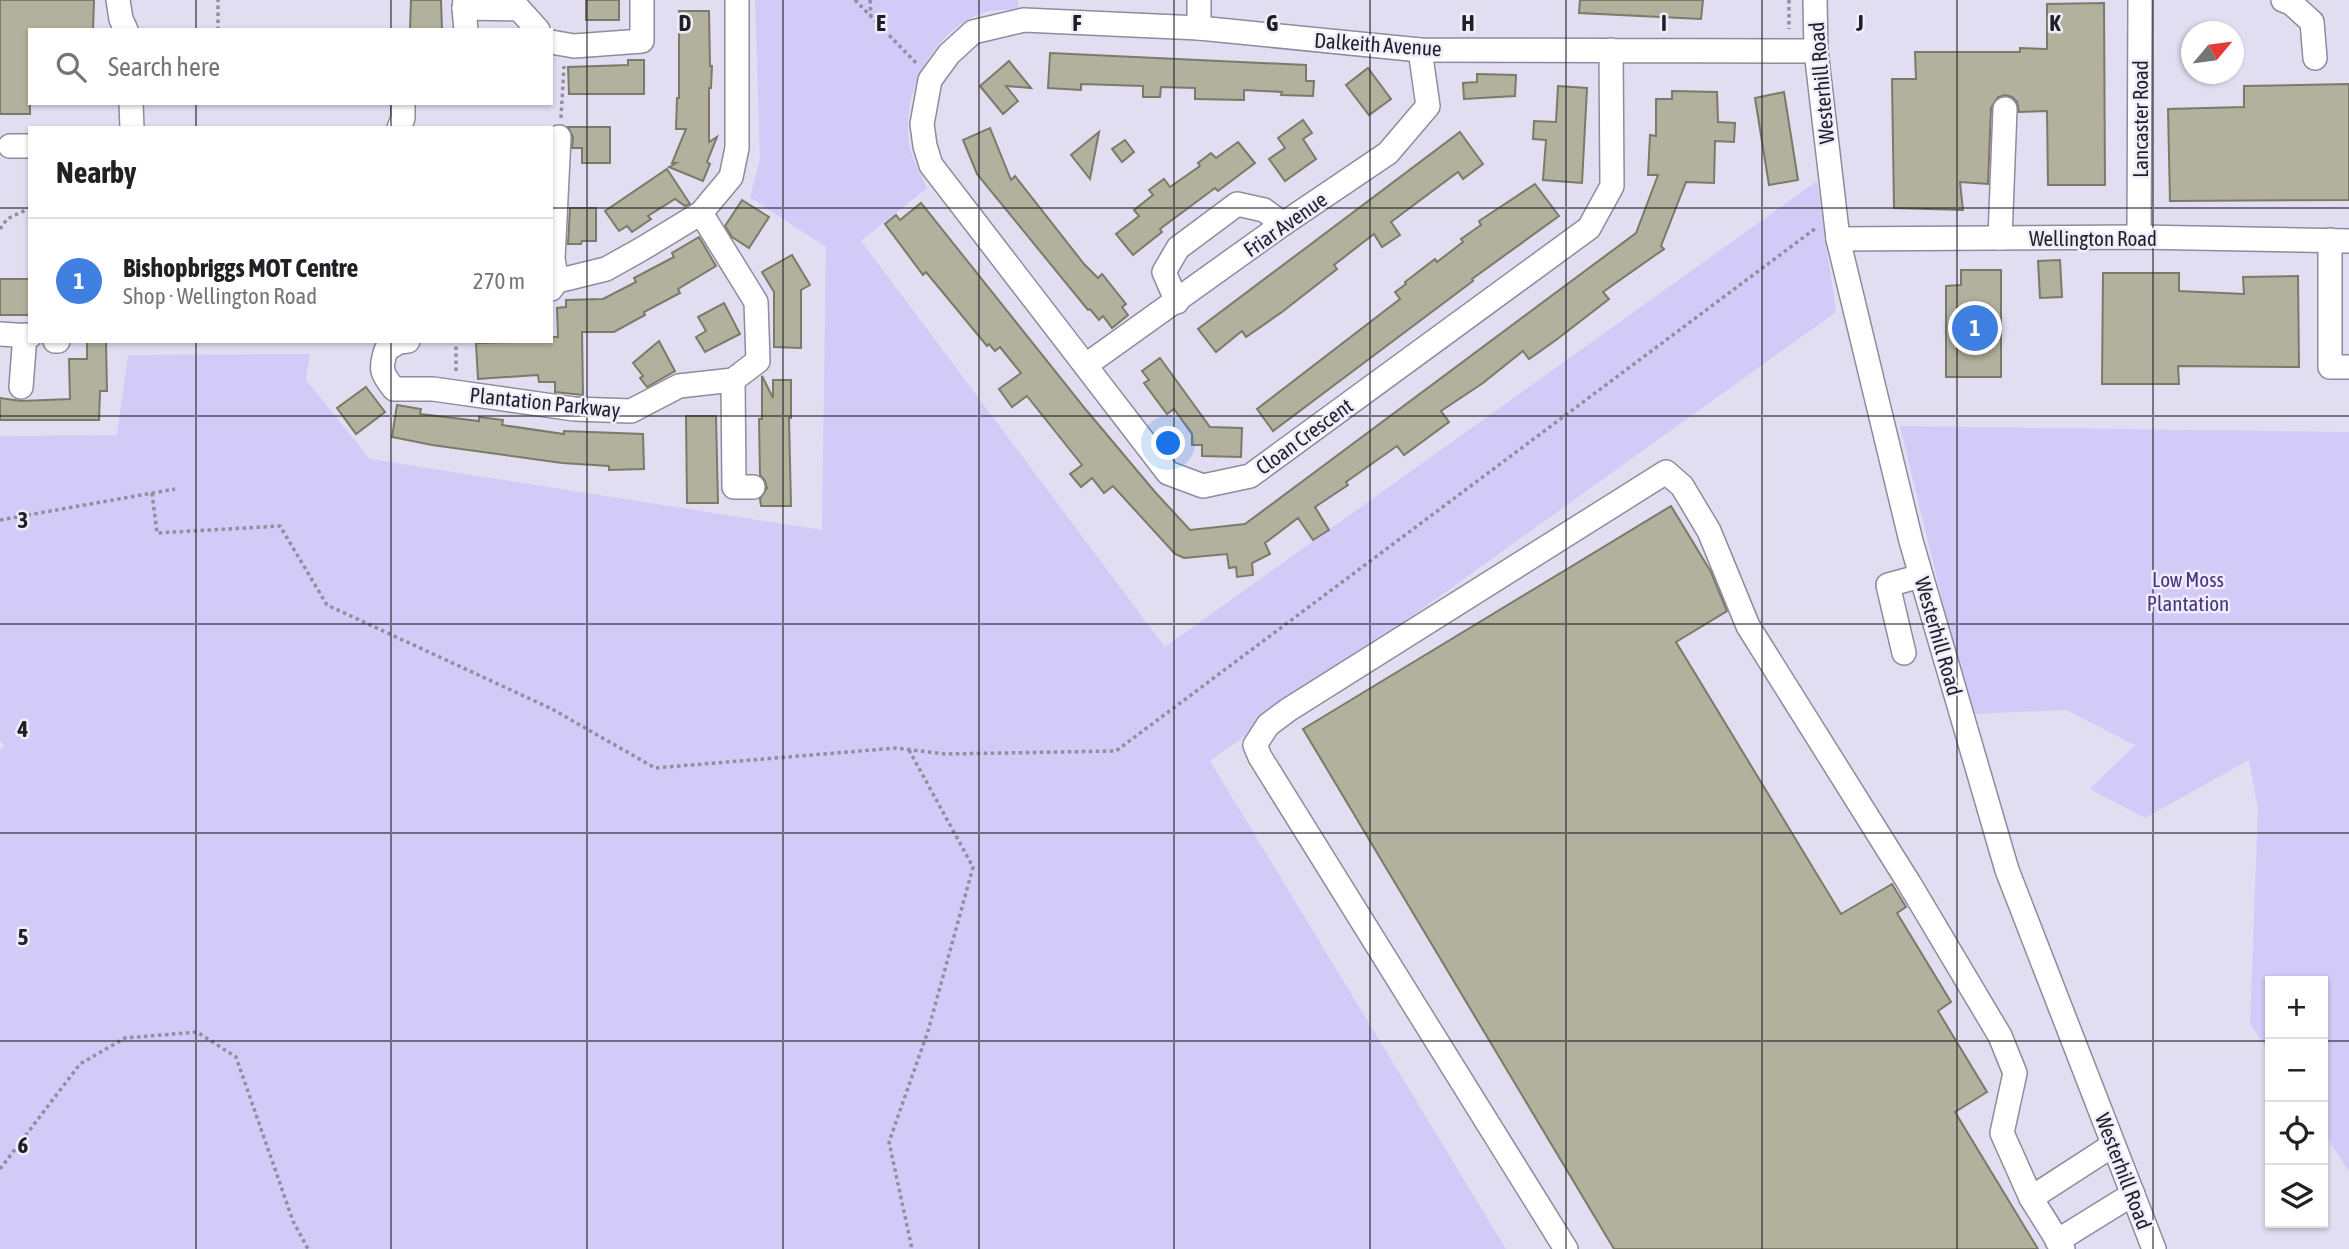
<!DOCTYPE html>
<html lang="en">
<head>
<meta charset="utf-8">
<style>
  body { margin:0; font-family:"Asap Condensed",sans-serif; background:#f6f6f6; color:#202124 }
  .controls { position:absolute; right:21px; bottom:21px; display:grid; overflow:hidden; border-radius:0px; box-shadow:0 2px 5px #0004 }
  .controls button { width:63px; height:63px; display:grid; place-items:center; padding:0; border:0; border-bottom:2px solid #e0e0e0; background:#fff; color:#202124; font:35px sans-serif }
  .compass { position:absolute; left:2181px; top:21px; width:63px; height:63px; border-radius:50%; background:#fff; box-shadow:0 2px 5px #0004; rotate:61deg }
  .you { position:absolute; left:1169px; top:444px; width:24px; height:24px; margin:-18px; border:5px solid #fff; border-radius:50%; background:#1a73e8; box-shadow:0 0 0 10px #1a73e833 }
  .badge { display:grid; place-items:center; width:46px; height:46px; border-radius:50%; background:#2563eb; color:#fff; font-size:23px; font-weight:700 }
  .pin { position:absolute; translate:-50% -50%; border:4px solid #fff; box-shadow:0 2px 7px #0006 }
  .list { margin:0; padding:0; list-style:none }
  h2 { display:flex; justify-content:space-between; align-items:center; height:91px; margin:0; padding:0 28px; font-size:30px }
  h2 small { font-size:23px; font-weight:400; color:#757577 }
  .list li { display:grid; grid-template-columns:46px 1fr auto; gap:21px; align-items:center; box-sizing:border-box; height:126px; padding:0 28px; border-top:2px solid #e0e0e0 }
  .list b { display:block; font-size:26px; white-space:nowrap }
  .list p { margin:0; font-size:23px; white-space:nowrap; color:#757577 }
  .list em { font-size:23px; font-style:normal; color:#757577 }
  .icon { flex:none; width:38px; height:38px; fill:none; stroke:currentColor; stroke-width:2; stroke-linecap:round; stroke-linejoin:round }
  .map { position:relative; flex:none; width:2349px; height:1249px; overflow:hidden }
  .search { position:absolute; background:#fff; box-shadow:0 2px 5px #0004; left:28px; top:28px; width:525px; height:77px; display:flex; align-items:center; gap:18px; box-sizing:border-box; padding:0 24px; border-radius:0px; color:#757577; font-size:26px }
  .panel { position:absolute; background:#fff; box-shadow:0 2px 5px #0004; left:28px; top:126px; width:525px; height:217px; border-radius:0px }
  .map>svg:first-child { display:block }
</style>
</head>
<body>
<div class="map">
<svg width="2349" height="1249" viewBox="0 0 2349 1249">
  <rect width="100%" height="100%" fill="#e2def2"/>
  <g fill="#d2caf7">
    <path d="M 755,0 L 1018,0 L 1018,9 C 1007,10 995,9 985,12 C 934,29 901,91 909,143 C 911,158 921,174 927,188 L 861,241 L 1165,647 L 1817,181 L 1836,312 L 1210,761 L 1506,1249 L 0,1249 L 0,750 L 4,747 L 0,739 L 0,436 L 117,435 L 128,355 L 310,354 L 306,380 L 370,459 L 822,530 L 826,247 L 750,197 L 760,159 Z"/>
    <polygon points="1900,426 2349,432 2349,1171 2323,1132 2323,981 2270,981 2270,1054 2250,1023 2258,809 2249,760 2145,818 2090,789 2135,745 2066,710 1970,714"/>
  </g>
  <g fill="#b2b19e" stroke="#7b7a68" stroke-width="2">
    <polygon points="0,0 94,0 93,30 30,30 30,114 0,114"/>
    <polygon points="411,0 441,0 442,30 410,30"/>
    <rect x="586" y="0" width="33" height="20"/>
    <polygon points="1580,0 1703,0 1701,19 1579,13"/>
    <polygon points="2104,3 2105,185 2048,185 2047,111 2019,112 2017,102 2012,97 2005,95 1998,97 1991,108 1988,184 1960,182 1963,210 1894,208 1892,79 1916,79 1915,52 2020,52 2020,48 2047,49 2047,4"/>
    <polygon points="679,11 709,11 710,66 712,66 711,88 709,88 709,142 717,137 707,162 710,164 703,181 669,167 676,163 672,163 686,129 676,129 677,98 679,98"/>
    <polygon points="1050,53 1306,65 1306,81 1314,81 1313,96 1281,95 1282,92 1244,90 1244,100 1195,99 1195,88 1161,87 1160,97 1143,97 1143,86 1081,84 1081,90 1048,88"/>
    <polygon points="628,60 644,60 644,94 569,94 568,67 628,65"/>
    <polygon points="1009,61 1031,88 1006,86 1018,101 1003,114 980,86"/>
    <polygon points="1368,68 1391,99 1369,115 1346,85"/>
    <polygon points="1477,74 1516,75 1515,96 1464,99 1463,83 1477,82"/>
    <polygon points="2349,84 2349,200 2170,201 2168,109 2244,107 2244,86"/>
    <polygon points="1558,86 1587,88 1582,183 1543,180 1546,140 1533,139 1534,121 1556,122"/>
    <polygon points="1672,91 1717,92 1718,122 1735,123 1734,142 1715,141 1714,183 1686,182 1661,246 1664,249 1603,292 1609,299 1556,340 1529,359 1523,351 1483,383 1441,411 1449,422 1404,455 1397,446 1346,482 1348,485 1315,507 1329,530 1313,540 1298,518 1265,543 1270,554 1252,563 1253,575 1237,577 1236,567 1229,568 1227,554 1184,558 1175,554 1113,486 1104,493 1092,478 1081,487 1070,474 1082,465 1027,396 1012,407 999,389 1021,373 1000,347 995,351 989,344 987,346 926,272 923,275 885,224 896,215 900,220 921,203 1087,411 1155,492 1190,530 1245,524 1636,233 1658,175 1648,175 1650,135 1656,136 1656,99 1672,99"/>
    <polygon points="1784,92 1798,180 1769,185 1755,98"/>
    <polygon points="1303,120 1312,133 1303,139 1316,159 1285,181 1269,159 1285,148 1278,138"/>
    <polygon points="568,127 610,127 610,163 582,163 582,148 572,148 573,137"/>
    <polygon points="990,128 1011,180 1015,176 1084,264 1098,278 1102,274 1126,304 1122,307 1128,315 1112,328 1103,316 1099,320 1090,309 1088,310 977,174 963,140"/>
    <polygon points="1099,132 1090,179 1071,155"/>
    <polygon points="1460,132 1483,164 1463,179 1458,172 1391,222 1400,235 1382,247 1374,234 1334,265 1337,269 1282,312 1246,337 1242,331 1216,352 1198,329"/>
    <polygon points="1125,140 1134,152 1122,162 1112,149"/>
    <polygon points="1238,142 1255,163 1218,191 1215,188 1160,229 1162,232 1133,255 1116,234 1139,216 1134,210 1153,195 1149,190 1164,179 1170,187 1200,166 1198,163 1211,153 1216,158"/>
    <polygon points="667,169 690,204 685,206 675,199 648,216 651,219 632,232 627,226 619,231 605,211"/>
    <polygon points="1535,184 1559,216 1472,279 1473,281 1273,431 1257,409 1400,299 1395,292 1406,284 1405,282 1435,259 1437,262 1463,242 1461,239 1481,225 1479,221"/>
    <polygon points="742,200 769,217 749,248 732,237 725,226"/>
    <polygon points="570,208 596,208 596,241 582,241 581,244 568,244"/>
    <polygon points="699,237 716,266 678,289 680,293 644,312 645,315 614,332 582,332 583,395 555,392 555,382 539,382 538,375 478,379 476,343 551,341 551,337 558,337 557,308 566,307 566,300 603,299 636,282 634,278 674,257 672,253"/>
    <polygon points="792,255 810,285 801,290 801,348 774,347 774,292 762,272"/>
    <polygon points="2060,260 2062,297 2040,298 2038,261"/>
    <polygon points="1961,270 2001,270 2001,377 1946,377 1946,286 1961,285"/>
    <polygon points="2103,273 2179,273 2179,291 2244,294 2243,277 2298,276 2299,367 2178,366 2179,384 2102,384"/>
    <rect x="0" y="279" width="30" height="36"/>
    <polygon points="724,303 740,334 705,352 696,337 706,331 698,317"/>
    <polygon points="87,341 106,341 107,391 100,391 99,420 0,420 0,398 21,401 70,399 69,359 87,359"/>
    <polygon points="659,341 675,371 647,387 640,378 643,376 633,363"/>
    <polygon points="1160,358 1210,427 1242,428 1241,457 1202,456 1202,445 1192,445 1192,434 1174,409 1167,414 1144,383 1149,380 1142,371"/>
    <polygon points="762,376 773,398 773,380 791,380 791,418 789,418 791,506 761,506 760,499 767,488 765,481 760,475 759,419 762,419"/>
    <polygon points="366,387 385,412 356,434 337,408"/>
    <polygon points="397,405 421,409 420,414 479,421 479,417 503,420 502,425 564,434 564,431 643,434 644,469 609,470 609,466 562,463 432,445 392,437"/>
    <polygon points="686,416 716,416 718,503 687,503"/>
    <polygon points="1671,506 1711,572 1727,611 1676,642 1841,914 1892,884 1906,907 1897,913 1951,1002 1938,1011 1987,1092 1955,1112 2038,1249 1614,1249 1303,729"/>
  </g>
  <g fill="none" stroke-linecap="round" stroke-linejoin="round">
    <defs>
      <g id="minor">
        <polyline points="118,0 121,19 126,30"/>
        <polyline points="465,0 464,8 519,9 538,30"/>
        <polyline points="1199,0 1199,28"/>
        <polyline points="1815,0 1816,51 1838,239 1911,541 2007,870 2154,1249"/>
        <polyline points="2283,0 2291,3 2312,22 2315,58"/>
        <polyline points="464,8 466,30"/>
        <polyline points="551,42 574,46 642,41 642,0"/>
        <polyline points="1611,50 1612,186 1589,228 1250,476 1203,486 1168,473 931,165 925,146 922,124 930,80 949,54 973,32 1024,20 1199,28 1420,50 1816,51"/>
        <polyline points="131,103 132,128"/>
        <polyline points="399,128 403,118 403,103"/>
        <polyline points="10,146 30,146"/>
        <polyline points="2139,237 2140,0"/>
        <polyline points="2000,238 2005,109"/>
        <polyline points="1838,239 2139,237 2349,241"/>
        <polyline points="2330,240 2330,367 2349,367"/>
        <polyline points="557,281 553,259 559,137"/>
        <polyline points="551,289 557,281 606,269 640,250 701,213 731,177 737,148 737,0"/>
        <polyline points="1177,302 1164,272 1178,248 1237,204 1264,210 1283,224"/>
        <polyline points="0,334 30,336"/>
        <polyline points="55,341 58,341"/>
        <path d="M 408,341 L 399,342 L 386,350 C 380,369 381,373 394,389 L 433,389 L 574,409 L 631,411 L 679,386 L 733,380 L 758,361 L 756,302 L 701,213"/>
        <polyline points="1086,365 1283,224 1388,153 1428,106 1420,50"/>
        <polyline points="733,380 734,487 753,487"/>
        <polyline points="21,387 25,335"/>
        <polyline points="1904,653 1888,585 1921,576"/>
        <polyline points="2031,1198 2113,1145"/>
        <polyline points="2057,1241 2133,1194"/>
        <polyline points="1566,1249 1260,757 1255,745 1268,725 1288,710 1666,472 1682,486 1709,531 1748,626 1909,883 2000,1036 2015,1073 2002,1133 2031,1198 2063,1249"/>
      </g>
    </defs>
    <use href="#minor" stroke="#8e8b9d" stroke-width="26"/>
    <g stroke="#918f9d" stroke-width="3.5" stroke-dasharray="3.5 3.5" stroke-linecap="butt">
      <polyline points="855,0 917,64"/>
      <polyline points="870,0 871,16"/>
      <polyline points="1789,0 1789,29"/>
      <polyline points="218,30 218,0"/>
      <polyline points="561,118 564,66"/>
      <polyline points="0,229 7,219 30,208"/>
      <polyline points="456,371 456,341"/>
      <polyline points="152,493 157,533 280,526 327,605 552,709 655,768 896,748 945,754 1116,751 1816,228"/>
      <polyline points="0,520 175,489"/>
      <polyline points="909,750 973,867 928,1031 889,1142 912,1249"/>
      <polyline points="0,1169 80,1064 125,1038 197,1032 236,1057 293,1221 308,1249"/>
    </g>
    <use href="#minor" stroke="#fff" stroke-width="23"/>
  </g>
  <path fill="none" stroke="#201f26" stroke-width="2" stroke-opacity="0.55" d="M 196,0 L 196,30M 391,0 L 391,30M 587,0 L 587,1249M 783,0 L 783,1249M 979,0 L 979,1249M 1174,0 L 1174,1249M 1370,0 L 1370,1249M 1566,0 L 1566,1249M 1762,0 L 1762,1249M 1957,0 L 1957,1249M 2153,0 L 2153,1249M 196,103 L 196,128M 391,103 L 391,128M 0,208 L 30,208M 551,208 L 2349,208M 196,341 L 196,1249M 391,341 L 391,1249M 0,416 L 2349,416M 0,624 L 2349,624M 0,833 L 2349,833M 0,1041 L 2270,1041M 2323,1041 L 2349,1041"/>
  <g text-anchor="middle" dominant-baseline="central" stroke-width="5" stroke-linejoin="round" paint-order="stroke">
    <g font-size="21" fill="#201f26" stroke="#efecfc">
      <text transform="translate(1378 44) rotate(4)">Dalkeith Avenue</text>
      <text transform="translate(1821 83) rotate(-95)">Westerhill Road</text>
      <text transform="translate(2140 119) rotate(-90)">Lancaster Road</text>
      <text transform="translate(1285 224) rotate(-35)">Friar Avenue</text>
      <text x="2093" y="238">Wellington Road</text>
      <text transform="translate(545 402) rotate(6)">Plantation Parkway</text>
      <text transform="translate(1304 436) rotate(-36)">Cloan Crescent</text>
      <text transform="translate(1939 636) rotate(74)">Westerhill Road</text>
      <text transform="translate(2124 1171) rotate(69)">Westerhill Road</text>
    </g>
    <g font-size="21" fill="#48347c" stroke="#efecfc">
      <text x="2188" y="579">Low Moss<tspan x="2188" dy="24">Plantation</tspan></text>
    </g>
  </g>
  <g font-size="23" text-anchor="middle" font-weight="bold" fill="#201f26" stroke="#efecfc" stroke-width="5" stroke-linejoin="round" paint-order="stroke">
    <text x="685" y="31">D</text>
    <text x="881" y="31">E</text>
    <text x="1077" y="31">F</text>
    <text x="1272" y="31">G</text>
    <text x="1468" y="31">H</text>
    <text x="1664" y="31">I</text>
    <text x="1860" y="31">J</text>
    <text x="2055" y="31">K</text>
    <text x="23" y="528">3</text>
    <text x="23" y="737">4</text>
    <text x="23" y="945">5</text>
    <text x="23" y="1153">6</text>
  </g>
</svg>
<div class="controls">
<button>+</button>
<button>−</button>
<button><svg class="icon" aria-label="locate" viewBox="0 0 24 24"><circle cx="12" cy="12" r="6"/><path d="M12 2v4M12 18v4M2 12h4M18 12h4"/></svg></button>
<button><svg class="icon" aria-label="layers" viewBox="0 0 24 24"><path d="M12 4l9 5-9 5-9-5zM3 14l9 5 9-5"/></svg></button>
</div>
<svg class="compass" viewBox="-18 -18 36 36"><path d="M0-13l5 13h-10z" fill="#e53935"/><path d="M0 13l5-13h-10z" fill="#757577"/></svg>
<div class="you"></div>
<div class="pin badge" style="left:1975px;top:328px;background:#3f7fe0">1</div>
<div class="search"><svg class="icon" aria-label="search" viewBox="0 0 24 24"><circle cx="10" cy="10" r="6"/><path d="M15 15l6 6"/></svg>Search here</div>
<section class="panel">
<h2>Nearby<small></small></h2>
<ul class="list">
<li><span class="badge" style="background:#3f7fe0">1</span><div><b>Bishopbriggs MOT Centre</b><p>Shop · Wellington Road</p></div><em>270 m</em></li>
</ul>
</section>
</div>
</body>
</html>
